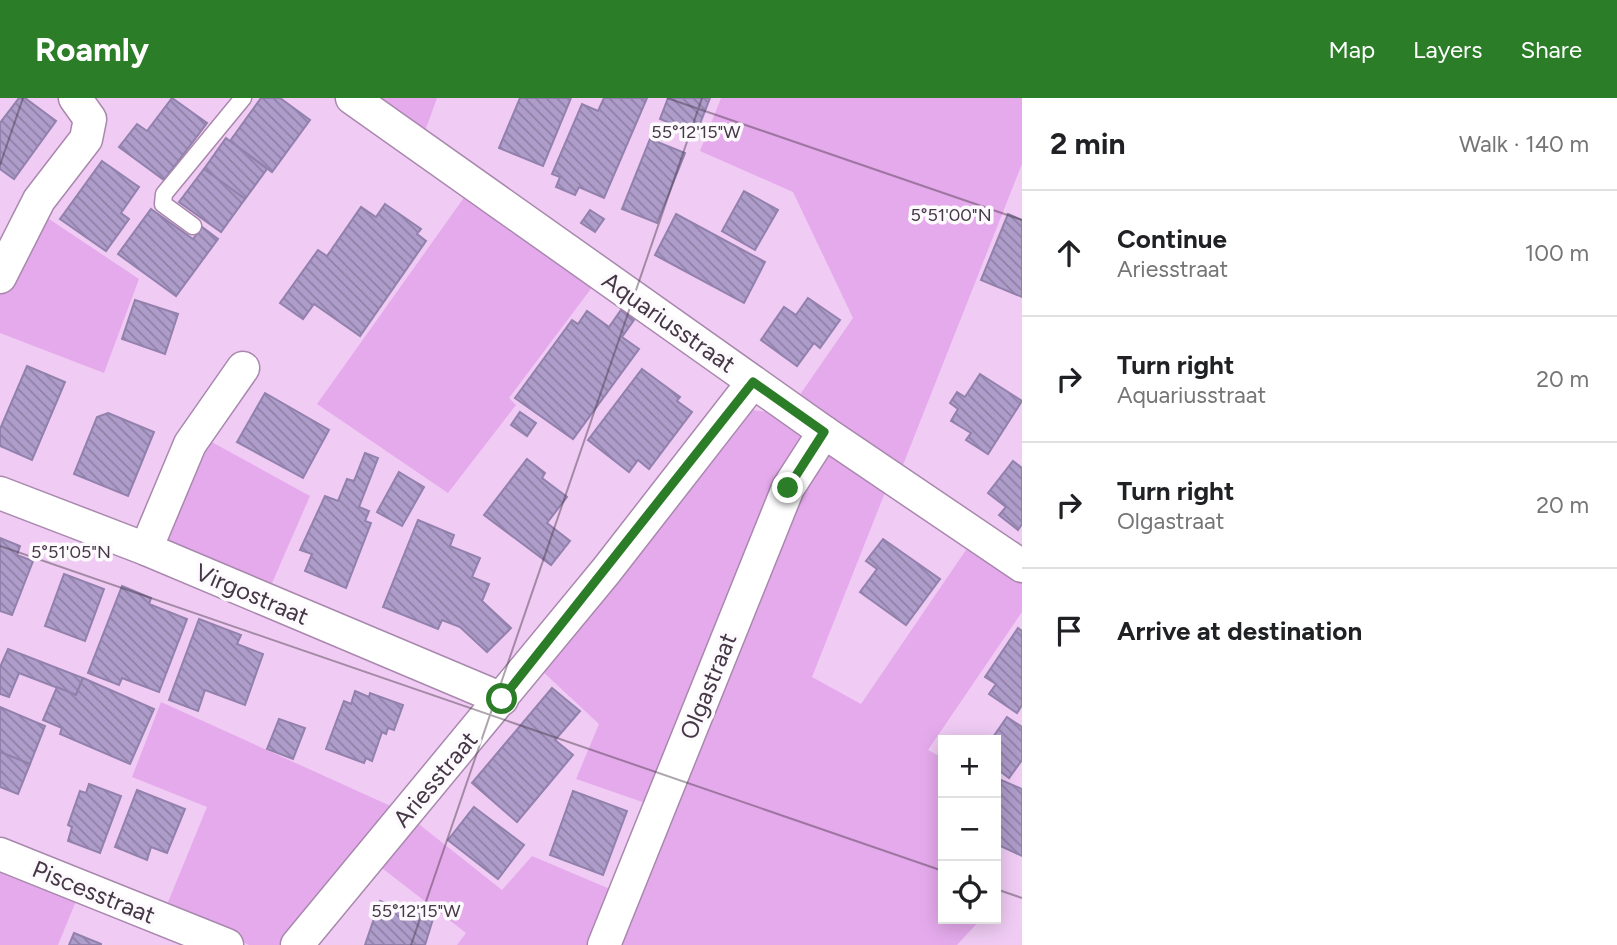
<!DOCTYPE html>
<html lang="en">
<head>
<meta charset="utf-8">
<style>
  body { margin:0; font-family:Figtree,sans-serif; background:#f6f6f6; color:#202124 }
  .controls { position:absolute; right:21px; bottom:21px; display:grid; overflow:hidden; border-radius:0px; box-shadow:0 4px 18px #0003 }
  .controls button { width:63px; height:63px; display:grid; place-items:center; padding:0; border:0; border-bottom:2px solid #e0e0e0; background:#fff; color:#202124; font:35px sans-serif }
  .stop { position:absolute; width:21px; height:21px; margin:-16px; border:5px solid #2b7d28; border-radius:50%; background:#fff }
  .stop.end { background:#2b7d28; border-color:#fff; box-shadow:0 2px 7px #0008 }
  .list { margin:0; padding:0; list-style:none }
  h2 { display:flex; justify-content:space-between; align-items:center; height:91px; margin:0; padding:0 28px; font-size:30px }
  h2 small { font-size:23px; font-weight:400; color:#757577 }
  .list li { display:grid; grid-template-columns:46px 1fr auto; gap:21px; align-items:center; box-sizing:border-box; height:126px; padding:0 28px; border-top:2px solid #e0e0e0 }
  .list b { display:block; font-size:26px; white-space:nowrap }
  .list p { margin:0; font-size:23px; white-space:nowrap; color:#757577 }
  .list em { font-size:23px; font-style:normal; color:#757577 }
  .icon { flex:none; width:38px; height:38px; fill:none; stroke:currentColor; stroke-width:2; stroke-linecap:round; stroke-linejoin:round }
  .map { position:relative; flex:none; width:1022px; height:847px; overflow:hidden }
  header { display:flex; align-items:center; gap:42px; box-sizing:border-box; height:98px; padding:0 35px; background:#2b7d28; color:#fff }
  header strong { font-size:33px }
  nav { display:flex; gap:38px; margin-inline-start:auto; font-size:24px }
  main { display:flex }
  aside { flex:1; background:#fff }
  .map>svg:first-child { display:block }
</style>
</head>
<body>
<header>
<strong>Roamly</strong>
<nav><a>Map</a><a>Layers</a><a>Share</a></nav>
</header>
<main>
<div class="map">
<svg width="1022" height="847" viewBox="0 0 1022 847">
  <defs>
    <pattern id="building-back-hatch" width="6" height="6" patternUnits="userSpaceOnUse" patternTransform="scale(1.75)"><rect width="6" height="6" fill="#ae9cca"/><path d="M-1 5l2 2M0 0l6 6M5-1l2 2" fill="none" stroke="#8f80a6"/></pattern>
  </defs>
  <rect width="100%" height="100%" fill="#f0ccf4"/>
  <g fill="#e5aaec">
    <polygon points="374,0 437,0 424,36"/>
    <polygon points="721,0 1022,0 1022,66 901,372 799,298 853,220 793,94 700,53"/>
    <polygon points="468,94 596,184 509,300 516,307 448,395 317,306"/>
    <polygon points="40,115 139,181 104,275 0,235 0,195"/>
    <polygon points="753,312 774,315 809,340 651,707 576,681 599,626 540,571 747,314"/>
    <polygon points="208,342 310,398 269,492 159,443"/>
    <polygon points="827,350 886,392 812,579 861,606 970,446 1022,481 1022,514 928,652 943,660 943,821 981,821 957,847 610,847 795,396"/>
    <polygon points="161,604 395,710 279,847 249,847 166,809 207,709 132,679"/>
    <polygon points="415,723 502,792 532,758 617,794 595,847 457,847 466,835 378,767"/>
    <polygon points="0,767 78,798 58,847 0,847"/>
  </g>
  <g fill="url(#building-back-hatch)" stroke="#9281ac" stroke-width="2">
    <polygon points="19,0 25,0 56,23 14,81 0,71 0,25"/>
    <polygon points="172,0 207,25 164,82 119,49 137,26 147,33"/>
    <polygon points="261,0 280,0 310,22 272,74 230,43"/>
    <polygon points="520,0 571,0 543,68 499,50"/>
    <polygon points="604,0 647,0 604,100 579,89 575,97 556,89 560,79 552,76 582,6 598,13"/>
    <polygon points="668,0 710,0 696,36 660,21"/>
    <polygon points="226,40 267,71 245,101 204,71"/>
    <polygon points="650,41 685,55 657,125 622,111"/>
    <polygon points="102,63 139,89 121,115 129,121 106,153 60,121"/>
    <polygon points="204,71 245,101 221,134 179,104"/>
    <polygon points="744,93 778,112 755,152 722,133"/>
    <polygon points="385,106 421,131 417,136 426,143 360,238 314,206 303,221 280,205 318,152 327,158 361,109 376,119"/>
    <polygon points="151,111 193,141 202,129 218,141 176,198 118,156"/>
    <polygon points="590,112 604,121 595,134 581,125"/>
    <polygon points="676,116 765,164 744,205 655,157"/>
    <polygon points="1008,116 1022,122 1022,199 981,182"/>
    <polygon points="808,200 840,222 820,250 814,245 797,268 761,242 784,209 796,217"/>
    <polygon points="135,202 178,216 165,256 122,241"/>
    <polygon points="621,212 634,222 622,239 639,251 573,341 515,300 572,222 578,226 587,213 609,229"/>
    <polygon points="27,268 65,284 32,362 0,348 0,331"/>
    <polygon points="642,271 680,299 677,303 692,314 649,371 638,362 629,374 588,342"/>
    <polygon points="980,276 1022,303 988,356 966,342 971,335 951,323 958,311 950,305 957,294 965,299"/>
    <polygon points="265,295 329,332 303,380 237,344"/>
    <polygon points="520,314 536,325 527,338 511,327"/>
    <polygon points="108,315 154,334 128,398 74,376 97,319"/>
    <polygon points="365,355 378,360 359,409 369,413 365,423 371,425 346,490 305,473 312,456 300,452 325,398 338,403 347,381 354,383"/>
    <polygon points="527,361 545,375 542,380 567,399 547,425 570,443 551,467 484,417"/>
    <polygon points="1013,363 1022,370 1022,426 1018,432 999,417 1006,409 988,395"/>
    <polygon points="399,374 424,389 402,428 377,414"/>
    <polygon points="418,422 454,437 450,448 480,460 472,479 489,486 482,503 511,530 487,554 460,529 442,522 438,531 383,509"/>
    <polygon points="0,440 20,448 17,457 33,463 12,517 0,513"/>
    <polygon points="883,441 940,481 906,527 860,494 877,471 866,463"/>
    <polygon points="64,476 104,491 85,543 45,528"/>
    <polygon points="122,488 151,500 149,506 187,521 159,594 122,580 119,587 88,575"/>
    <polygon points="199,521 241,537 237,546 263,556 245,607 205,592 198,613 169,602"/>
    <polygon points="1018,530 1022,533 1022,607 1017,615 989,596 996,586 985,579"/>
    <polygon points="8,551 83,580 76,597 19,575 9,599 0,596 0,569"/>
    <polygon points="83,580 154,611 130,666 60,636 62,630 43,622 57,589 76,597"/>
    <polygon points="552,590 580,613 555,642 573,657 517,724 472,685"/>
    <polygon points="355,593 369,599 370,595 403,607 394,632 388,630 386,636 382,634 372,663 366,660 364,665 326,651 344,603 351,606"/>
    <polygon points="0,609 45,628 30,666 0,654"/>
    <polygon points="1007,619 1022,629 1022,662 1009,680 996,670 996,642 991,642"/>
    <polygon points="279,621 305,630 293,661 267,651"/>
    <polygon points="0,654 30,666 18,696 0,689"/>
    <polygon points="1001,682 1022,691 1022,758 996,746"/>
    <polygon points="89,686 121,698 100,755 68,743 72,729 68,727 80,693 86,695"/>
    <polygon points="137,692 185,711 167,755 151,749 147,762 115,749"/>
    <polygon points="573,693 627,713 603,777 550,757"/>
    <polygon points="474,709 524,747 498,781 448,742"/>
    <polygon points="380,803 433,821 425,847 365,847"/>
    <polygon points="74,835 101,846 101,847 69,847"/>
  </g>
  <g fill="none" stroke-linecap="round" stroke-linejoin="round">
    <defs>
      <polyline id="service" points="193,128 163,106 164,96 243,0"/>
      <g id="minor">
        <polyline points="352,0 824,334 1022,468"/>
        <polyline points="0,179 39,102 86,41 90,21 75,0"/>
        <polyline points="0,395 146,451 502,601"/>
        <polyline points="146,451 190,346 243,270"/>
        <polyline points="0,756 227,847"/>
        <polyline points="297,847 606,473 753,284"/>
        <polyline points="604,847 788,390 824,334"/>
      </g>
    </defs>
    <use href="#service" stroke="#a988ae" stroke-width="19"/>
    <use href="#minor" stroke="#a988ae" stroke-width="35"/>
    <use href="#service" stroke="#fff" stroke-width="16"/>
    <use href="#minor" stroke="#fff" stroke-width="32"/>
  </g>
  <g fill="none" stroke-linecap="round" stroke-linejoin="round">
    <polyline stroke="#2b7d28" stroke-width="9" points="502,601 753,284 824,334 788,390"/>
  </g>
  <path fill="none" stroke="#463747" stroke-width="2" stroke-opacity="0.45" d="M 667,0 L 1022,122M 0,67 L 23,0M 0,448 L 943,773M 996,791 L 1022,800M 411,847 L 702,0"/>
  <g text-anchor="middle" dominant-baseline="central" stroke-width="7" stroke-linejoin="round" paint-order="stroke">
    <g font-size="24" fill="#463747" stroke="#fdfafe">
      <text transform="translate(669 224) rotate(35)">Aquariusstraat</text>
      <text transform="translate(252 496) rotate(23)">Virgostraat</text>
      <text transform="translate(708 588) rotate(-68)">Olgastraat</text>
      <text transform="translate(435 681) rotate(-50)">Ariesstraat</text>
      <text transform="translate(94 794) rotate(22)">Piscesstraat</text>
    </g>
  </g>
  <g font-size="18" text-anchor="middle" fill="#463747" stroke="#fdfafe" stroke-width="7" stroke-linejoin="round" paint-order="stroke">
    <text x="696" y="40">55°12'15"W</text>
    <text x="951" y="123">5°51'00"N</text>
    <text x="71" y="460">5°51'05"N</text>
    <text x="416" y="819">55°12'15"W</text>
  </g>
</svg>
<div class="controls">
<button>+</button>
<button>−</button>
<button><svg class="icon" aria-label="locate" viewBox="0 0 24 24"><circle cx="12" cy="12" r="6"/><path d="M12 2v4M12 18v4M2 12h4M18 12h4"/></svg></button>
</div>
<div class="stop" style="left:502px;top:601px"></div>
<div class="stop end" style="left:788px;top:390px"></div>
</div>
<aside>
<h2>2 min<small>Walk · 140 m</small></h2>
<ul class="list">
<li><svg class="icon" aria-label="ahead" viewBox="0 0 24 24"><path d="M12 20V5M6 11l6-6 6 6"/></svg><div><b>Continue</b><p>Ariesstraat</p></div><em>100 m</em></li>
<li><svg class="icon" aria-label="right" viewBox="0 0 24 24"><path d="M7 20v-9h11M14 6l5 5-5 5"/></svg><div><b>Turn right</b><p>Aquariusstraat</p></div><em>20 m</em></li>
<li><svg class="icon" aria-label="right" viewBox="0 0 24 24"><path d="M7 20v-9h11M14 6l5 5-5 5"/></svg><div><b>Turn right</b><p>Olgastraat</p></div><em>20 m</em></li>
<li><svg class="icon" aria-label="arrive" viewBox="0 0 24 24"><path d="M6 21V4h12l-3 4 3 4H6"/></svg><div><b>Arrive at destination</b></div></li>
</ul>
</aside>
</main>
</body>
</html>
